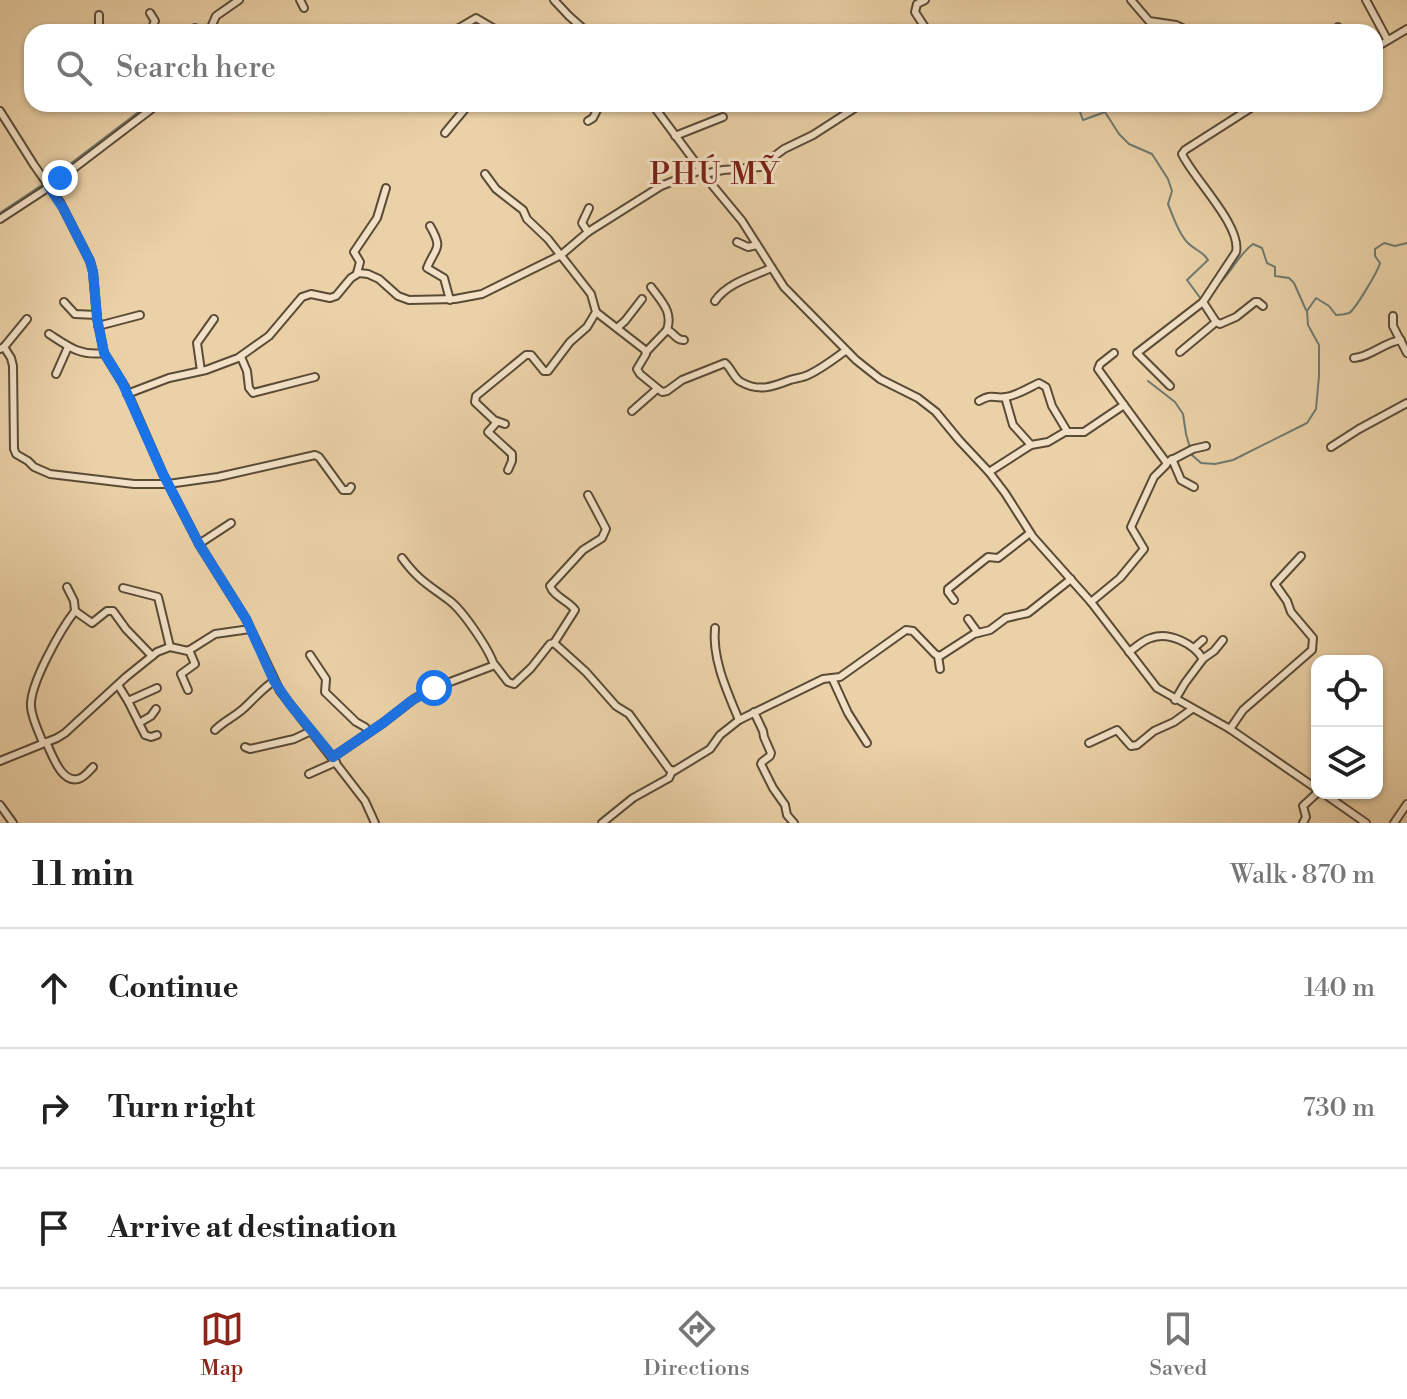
<!DOCTYPE html>
<html lang="en">
<head>
<meta charset="utf-8">
<style>
  body { margin:0; font-family:"Libre Bodoni",serif; background:#f2f2f2; color:#222 }
  .controls { position:absolute; right:24px; bottom:24px; display:grid; overflow:hidden; border-radius:16px; box-shadow:0 2px 6px #0004 }
  .controls button { width:72px; height:72px; display:grid; place-items:center; padding:0; border:0; border-bottom:2px solid #e0e0e0; background:#fff; color:#222; font:40px sans-serif }
  .stop { position:absolute; width:24px; height:24px; margin:-18px; border:6px solid #1a73e8; border-radius:50%; background:#fff }
  .stop.end { background:#1a73e8; border-color:#fff; box-shadow:0 2px 8px #0008 }
  .list { margin:0; padding:0; list-style:none }
  h2 { display:flex; justify-content:space-between; align-items:center; height:104px; margin:0; padding:0 32px; font-size:34px }
  h2 small { font-size:26px; font-weight:400; color:#767676 }
  .list li { display:grid; grid-template-columns:52px 1fr auto; gap:24px; align-items:center; box-sizing:border-box; height:120px; padding:0 32px; border-top:2px solid #e0e0e0 }
  .list b { display:block; font-size:30px; white-space:nowrap }
  .list em { font-size:26px; font-style:normal; color:#767676 }
  .icon { flex:none; width:44px; height:44px; fill:none; stroke:currentColor; stroke-width:2; stroke-linecap:round; stroke-linejoin:round }
  .map { position:relative; flex:none; width:1407px; height:823px; overflow:hidden }
  .search { position:absolute; background:#fff; box-shadow:0 2px 6px #0004; left:24px; right:24px; top:24px; height:88px; display:flex; align-items:center; gap:20px; box-sizing:border-box; padding:0 28px; border-radius:24px; color:#767676; font-size:30px }
  .sheet { height:464px; background:#fff }
  nav { display:flex; justify-content:space-around; align-items:center; box-sizing:border-box; height:112px; border-top:2px solid #e0e0e0; background:#fff; font-size:22px; color:#767676 }
  nav a { display:grid; justify-items:center; gap:4px }
  nav .on { color:#8f2418 }
  .map>svg:first-child { display:block }
</style>
</head>
<body>
<div class="map">
<svg width="1407" height="823" viewBox="0 0 1407 823">
  <rect width="100%" height="100%" fill="#ebd1a7"/>
  <filter id="stains"><feTurbulence type="fractalNoise" baseFrequency=".0025" numOctaves="4"/><feColorMatrix values="0 0 0 0 .2 0 0 0 0 .09 0 0 0 0 .02 0 0 0 .5 -.17"/></filter>
  <radialGradient id="worn" r=".72"><stop offset=".6" stop-color="#630" stop-opacity="0"/><stop offset="1" stop-color="#630" stop-opacity=".3"/></radialGradient>
  <g fill="none" stroke-linecap="round" stroke-linejoin="round">
    <g stroke="#6d7970" stroke-width="2">
      <polyline points="215,13 232,0"/>
      <polyline points="1077,104 1083,120 1105,112 1113,104"/>
      <path d="M 1105,112 L 1119,134 L 1129,144 L 1152,154 L 1168,179 L 1172,191 L 1168,204 C 1173,216 1178,233 1187,242 C 1194,250 1203,251 1208,260 L 1187,280 L 1201,299 L 1203,298"/>
      <polyline points="0,213 45,183 149,104"/>
      <path d="M 1217,286 C 1231,273 1238,255 1253,244 L 1262,248 L 1267,263 L 1275,267 L 1275,276 L 1289,278 L 1294,283 L 1306,310"/>
      <path d="M 1148,381 L 1175,402 L 1183,414 L 1186,434 L 1192,455 L 1201,463 L 1215,464 L 1233,460 L 1307,423 L 1316,409 L 1319,376 L 1319,345 L 1308,325 L 1307,311 L 1316,298 L 1329,306 L 1336,315 C 1339,315 1346,314 1349,313 C 1355,310 1378,271 1380,263 L 1375,256 L 1375,249 L 1384,243 L 1395,246 L 1407,243"/>
    </g>
    <defs>
      <g id="minor">
        <polyline points="300,0 304,8"/>
        <polyline points="554,0 569,16 587,32"/>
        <polyline points="925,0 917,4 915,12 928,32"/>
        <polyline points="1131,0 1149,21 1176,25 1191,32"/>
        <polyline points="1366,0 1387,39"/>
        <polyline points="99,15 99,32"/>
        <polyline points="1338,27 1341,32"/>
        <polyline points="150,32 155,21 150,13"/>
        <polyline points="193,32 195,28"/>
        <polyline points="209,32 216,16 239,0"/>
        <polyline points="452,32 476,18 500,32"/>
        <polyline points="1375,48 1407,29"/>
        <polyline points="652,104 713,186 742,221 784,287 856,360 880,379 918,398 936,412 959,440 989,472 1005,493 1033,537 1091,602 1157,688 1230,729 1317,789"/>
        <path d="M 1257,104 L 1185,150 L 1182,154 C 1193,178 1242,226 1236,252 L 1203,302 L 1216,322 L 1220,324 L 1236,317 L 1255,302 L 1258,302 L 1263,306"/>
        <polyline points="0,111 34,165 60,202 90,261 93,272 97,318 104,353 125,387 163,474 199,544 246,619 280,691 365,801 375,823"/>
        <polyline points="588,121 593,118 600,104"/>
        <polyline points="445,133 469,104"/>
        <polyline points="675,136 723,117"/>
        <polyline points="485,174 496,189 523,210 527,219 548,239 591,294 596,312 587,327 570,342 548,371 544,371 531,355 526,355 476,396 475,402 494,420 505,424"/>
        <polyline points="704,174 723,170 760,167 784,149 813,135 861,104"/>
        <polyline points="0,219 49,187 158,104"/>
        <path d="M 430,226 C 444,250 435,247 427,268 L 444,278 L 450,300"/>
        <polyline points="588,232 582,223 589,208"/>
        <polyline points="737,242 748,247 757,245"/>
        <polyline points="357,273 360,262 354,252 377,218 386,188"/>
        <path d="M 651,287 C 662,302 673,312 667,330"/>
        <path d="M 715,301 C 727,283 752,277 771,268"/>
        <polyline points="64,302 75,314 97,315"/>
        <path d="M 596,312 L 645,350 L 646,354 L 637,369 L 640,374 L 662,392 L 667,391 L 682,380 L 725,363 C 732,369 734,379 741,382 C 759,392 772,387 790,380 C 796,378 802,378 808,375 C 821,369 833,360 845,351"/>
        <polyline points="1393,316 1393,326 1407,353"/>
        <polyline points="98,326 140,315"/>
        <polyline points="617,328 625,321 642,299"/>
        <path d="M 49,334 C 69,347 80,356 104,353"/>
        <polyline points="4,347 11,358 13,366 14,449 16,454 28,461 34,467 50,474 134,484 168,484 218,477 315,455 319,457 343,490 349,490 351,487"/>
        <polyline points="0,349 4,347 27,319"/>
        <path d="M 646,352 L 667,330 C 674,332 676,341 684,340"/>
        <polyline points="1180,352 1216,322"/>
        <polyline points="1114,353 1100,364 1098,369 1124,405"/>
        <polyline points="241,357 247,371 249,388 253,393 315,377"/>
        <path d="M 1354,358 C 1371,357 1384,342 1401,340"/>
        <polyline points="201,371 197,343 214,319"/>
        <polyline points="56,374 68,347"/>
        <polyline points="1170,386 1137,353 1203,302"/>
        <polyline points="127,394 169,378 206,370 238,358 269,336 302,297 311,294 330,298 336,296 351,278 359,273 368,274 379,279 398,296 409,300 455,299 482,294 561,255 588,232 661,186 701,170"/>
        <polyline points="1005,397 1013,425 1031,445"/>
        <path d="M 979,401 C 993,393 993,399 1006,397 C 1018,395 1028,388 1039,383 L 1046,387 L 1052,406 L 1067,431"/>
        <polyline points="632,411 657,389"/>
        <polyline points="497,422 488,432 512,454 512,461 508,470"/>
        <polyline points="1331,447 1359,429 1407,403"/>
        <polyline points="1172,459 1181,480 1194,487"/>
        <polyline points="1166,463 1193,449 1206,446"/>
        <polyline points="989,472 1031,445 1048,442 1065,432 1084,432 1124,405 1166,462 1166,465 1154,477 1131,527 1144,549 1120,578 1091,602"/>
        <polyline points="199,544 231,523"/>
        <path d="M 402,558 C 419,581 429,585 450,601 C 463,611 489,649 494,665"/>
        <polyline points="67,587 74,601 75,611 92,623 107,611 113,611 126,629 152,656"/>
        <polyline points="123,588 158,597 170,647"/>
        <polyline points="954,600 948,592 948,589 988,557 998,558 1030,533"/>
        <polyline points="968,619 978,633"/>
        <path d="M 715,628 C 712,659 727,691 739,720"/>
        <path d="M 554,643 L 575,610 C 569,601 554,597 550,586 L 583,550 L 602,538 L 606,529 L 588,495"/>
        <polyline points="1194,648 1203,640"/>
        <path d="M 1129,652 C 1136,647 1143,640 1151,638 C 1169,631 1194,644 1203,659 L 1185,683 L 1175,700"/>
        <polyline points="310,655 326,679 325,692 356,722 365,727 369,732"/>
        <polyline points="938,656 940,669"/>
        <polyline points="1204,658 1214,651 1223,640"/>
        <polyline points="832,678 848,713 867,743"/>
        <polyline points="118,685 128,701 145,735 151,737 157,735"/>
        <polyline points="188,690 181,674 195,664 189,650"/>
        <polyline points="128,701 157,688"/>
        <polyline points="754,712 763,731 764,737 771,753 770,756 762,762 761,764 773,788 785,805 787,815 794,823"/>
        <polyline points="139,723 151,716 156,709"/>
        <polyline points="1230,729 1243,710 1312,650 1313,638 1291,612 1287,601 1275,584 1301,556"/>
        <path d="M 215,730 C 224,721 234,717 243,709 C 254,699 262,689 274,681"/>
        <path d="M 46,742 C 52,754 61,783 78,779 C 84,778 90,770 93,767"/>
        <path d="M 43,743 C 39,732 32,719 31,707 C 29,685 61,629 75,611"/>
        <polyline points="1089,743 1117,730 1131,746 1137,745 1154,731 1174,722 1192,709"/>
        <polyline points="245,747 250,749 294,739 311,731"/>
        <polyline points="333,757 383,723 414,699 434,688 495,665 508,682 514,684 531,668 550,644 554,643 586,672 616,706 629,714 669,769 674,771 710,749 720,735 739,720 823,679 840,677 906,630 913,631 935,654 940,656 974,634 990,630 1006,618 1028,613 1071,579"/>
        <polyline points="0,761 57,738 65,733 126,677 157,652 170,647 188,651 215,634 250,629"/>
        <polyline points="309,774 336,762"/>
        <polyline points="1323,793 1366,823"/>
        <polyline points="0,805 13,823"/>
        <polyline points="602,823 633,798 669,778 672,771"/>
        <polyline points="1303,823 1306,817 1303,806 1317,793"/>
        <polyline points="1394,823 1407,804"/>
      </g>
    </defs>
    <use href="#minor" stroke="#5a4b37" stroke-width="10"/>
    <use href="#minor" stroke="#f2e1c6" stroke-width="6"/>
  </g>
  <g fill="none" stroke-linecap="round" stroke-linejoin="round">
    <polyline stroke="#1a73e8" stroke-width="10" points="60,178 49,187 63,208 90,261 93,272 97,318 104,353 122,382 163,474 199,544 246,619 274,681 289,703 333,757 383,723 411,701 434,688"/>
  </g>
  <g text-anchor="middle" dominant-baseline="central" stroke-width="6" stroke-linejoin="round" paint-order="stroke">
    <g font-size="30" letter-spacing="2" fill="#7a1f14" stroke="#f2e1c6">
      <text x="715" y="175">PHÚ MỸ</text>
    </g>
  </g>
  <rect width="100%" height="100%" filter="url(#stains)"/>
  <rect width="100%" height="100%" fill="url(#worn)"/>
</svg>
<div class="controls">
<button><svg class="icon" aria-label="locate" viewBox="0 0 24 24"><circle cx="12" cy="12" r="6"/><path d="M12 2v4M12 18v4M2 12h4M18 12h4"/></svg></button>
<button><svg class="icon" aria-label="layers" viewBox="0 0 24 24"><path d="M12 4l9 5-9 5-9-5zM3 14l9 5 9-5"/></svg></button>
</div>
<div class="stop" style="left:434px;top:688px"></div>
<div class="stop end" style="left:60px;top:178px"></div>
<div class="search"><svg class="icon" aria-label="search" viewBox="0 0 24 24"><circle cx="10" cy="10" r="6"/><path d="M15 15l6 6"/></svg>Search here</div>
</div>
<section class="sheet">
<h2>11 min<small>Walk · 870 m</small></h2>
<ul class="list">
<li><svg class="icon" aria-label="ahead" viewBox="0 0 24 24"><path d="M12 20V5M6 11l6-6 6 6"/></svg><div><b>Continue</b></div><em>140 m</em></li>
<li><svg class="icon" aria-label="right" viewBox="0 0 24 24"><path d="M7 20v-9h11M14 6l5 5-5 5"/></svg><div><b>Turn right</b></div><em>730 m</em></li>
<li><svg class="icon" aria-label="arrive" viewBox="0 0 24 24"><path d="M6 21V4h12l-3 4 3 4H6"/></svg><div><b>Arrive at destination</b></div></li>
</ul>
</section>
<nav>
<a class="on"><svg class="icon" aria-label="map" viewBox="0 0 24 24"><path d="M3 6l6-2 6 2 6-2v14l-6 2-6-2-6 2zM9 4v14M15 6v14"/></svg>Map</a>
<a><svg class="icon" aria-label="directions" viewBox="0 0 24 24"><path d="M12 3l9 9-9 9-9-9zM9 14v-3h6M13 9l2 2-2 2"/></svg>Directions</a>
<a><svg class="icon" aria-label="saved" viewBox="0 0 24 24"><path d="M7 4h10v16l-5-4-5 4z"/></svg>Saved</a>
</nav>
</body>
</html>
